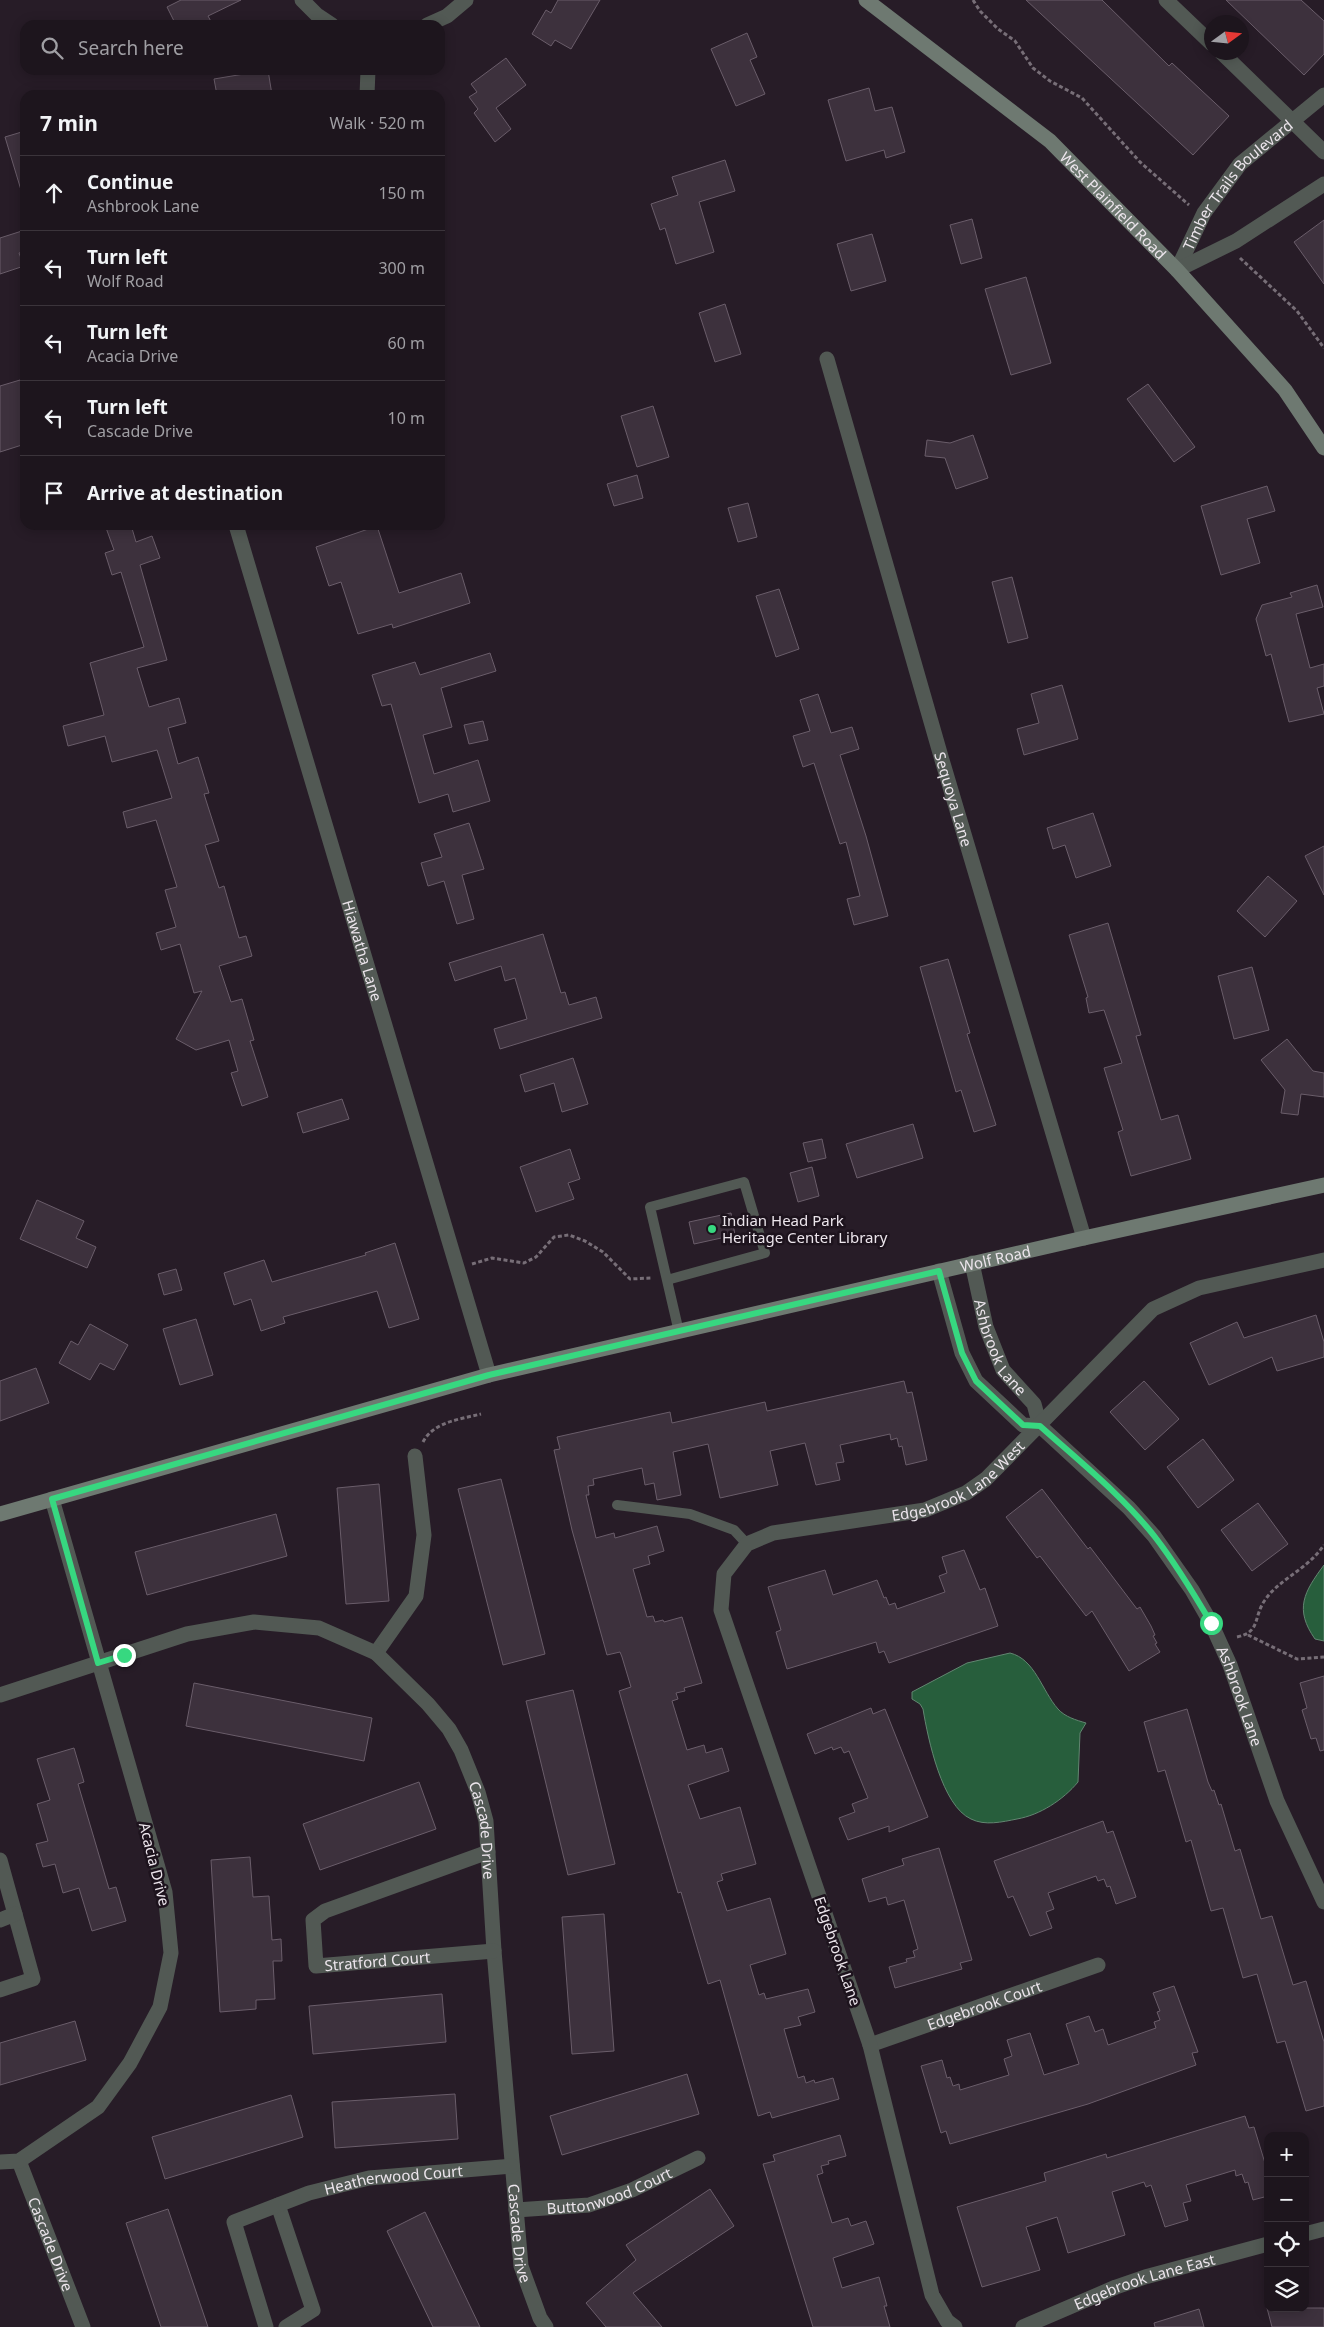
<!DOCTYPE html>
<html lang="en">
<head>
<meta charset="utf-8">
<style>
  body { margin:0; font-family:"Noto Sans",sans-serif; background:#251e26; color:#f1f3f6 }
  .controls { position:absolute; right:15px; bottom:15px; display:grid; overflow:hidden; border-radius:10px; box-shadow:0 2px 12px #0003 }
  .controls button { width:45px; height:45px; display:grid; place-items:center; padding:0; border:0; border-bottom:1px solid #3b343b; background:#1d151d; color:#f1f3f6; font:25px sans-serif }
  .compass { position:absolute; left:1204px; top:15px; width:45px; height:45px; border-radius:50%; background:#1d151d; box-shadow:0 2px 12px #0003; rotate:75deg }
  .stop { position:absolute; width:15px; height:15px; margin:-11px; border:4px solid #37d880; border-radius:50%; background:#fff }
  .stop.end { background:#37d880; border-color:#fff; box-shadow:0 1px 5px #0008 }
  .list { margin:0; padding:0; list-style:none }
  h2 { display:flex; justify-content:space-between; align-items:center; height:65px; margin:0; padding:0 20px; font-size:21px }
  h2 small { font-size:16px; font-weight:400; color:#a09fa4 }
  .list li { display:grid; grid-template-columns:32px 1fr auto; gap:15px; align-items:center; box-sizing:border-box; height:75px; padding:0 20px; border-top:1px solid #3b343b }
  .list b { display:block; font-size:19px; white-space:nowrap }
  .list p { margin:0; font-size:16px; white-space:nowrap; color:#a09fa4 }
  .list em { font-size:16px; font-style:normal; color:#a09fa4 }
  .icon { flex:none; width:28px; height:28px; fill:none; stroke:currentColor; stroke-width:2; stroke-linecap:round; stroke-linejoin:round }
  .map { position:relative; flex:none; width:1324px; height:2327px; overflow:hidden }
  .search { position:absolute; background:#1d151d; box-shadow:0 2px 12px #0003; left:20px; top:20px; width:425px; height:55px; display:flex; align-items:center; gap:12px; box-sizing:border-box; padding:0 18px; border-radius:15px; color:#a09fa4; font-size:19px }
  .panel { position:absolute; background:#1d151d; box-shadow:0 2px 12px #0003; left:20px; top:90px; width:425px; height:440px; border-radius:15px }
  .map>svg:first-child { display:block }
</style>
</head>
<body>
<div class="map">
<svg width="1324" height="2327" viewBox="0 0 1324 2327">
  <rect width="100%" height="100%" fill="#271c27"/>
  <g fill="#275e3c" stroke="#628671">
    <path d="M 1324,1565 L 1324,1641 L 1315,1639 C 1294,1609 1304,1592 1324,1565 Z"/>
    <path d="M 1010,1653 C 1035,1659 1042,1691 1058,1709 C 1065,1717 1076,1720 1086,1723 L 1080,1733 L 1078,1782 C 1063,1800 1040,1815 1017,1819 C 1002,1822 985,1826 971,1819 C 942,1806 928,1739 923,1709 L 920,1704 L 912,1699 L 912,1692 L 967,1663 Z"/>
  </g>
  <g fill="#3d313d" stroke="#6a5d6a">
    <polygon points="181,0 241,0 208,16 213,25 176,25 167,7"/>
    <polygon points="558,0 600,0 571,49 555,40 551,46 532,34 546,10 551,13"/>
    <polygon points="1026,0 1102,0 1169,66 1172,63 1229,116 1193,155"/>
    <polygon points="1226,0 1301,0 1324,21 1324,54 1304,75"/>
    <polygon points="747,33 757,57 750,60 765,94 736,106 711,49"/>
    <polygon points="506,58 526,85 496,108 511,129 495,142 474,113 478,109 469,97 477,92 471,84"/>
    <polygon points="268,70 272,95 217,95 214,79"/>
    <polygon points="869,88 875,111 892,107 905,152 886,158 884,150 846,161 828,100"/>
    <polygon points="25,131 25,190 21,190 5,137"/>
    <polygon points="725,160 735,191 699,202 714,252 676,264 665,228 660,230 651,204 678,195 672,177"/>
    <polygon points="972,219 982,258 961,264 950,225"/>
    <polygon points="1324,220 1324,284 1294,242"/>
    <polygon points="25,230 25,251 19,253 24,266 0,274 0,238"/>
    <polygon points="872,234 886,281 851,291 837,244"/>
    <polygon points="1026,277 1051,363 1011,375 985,289"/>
    <polygon points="725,304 741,354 715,362 699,313"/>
    <polygon points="20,380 25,396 25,444 0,452 0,386"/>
    <polygon points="1148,384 1195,447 1174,462 1127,399"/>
    <polygon points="653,406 669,457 637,467 621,416"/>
    <polygon points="973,435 988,478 956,489 945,458 925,456 927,440 950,443"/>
    <polygon points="637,475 643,498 614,506 607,484"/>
    <polygon points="1267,486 1275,511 1247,519 1260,563 1221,575 1201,506"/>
    <polygon points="748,503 757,537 738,542 728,508"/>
    <polygon points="105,525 131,525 136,542 152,536 160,558 140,565 167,660 137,668 149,707 179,698 186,723 168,728 178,764 198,757 209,793 204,794 219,841 205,845 219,888 224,886 239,938 246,936 252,956 219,966 231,1002 242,999 254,1040 250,1041 268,1097 242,1106 231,1073 238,1071 229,1040 196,1050 176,1039 202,991 194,993 180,944 161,950 156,933 176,927 165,890 177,887 156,820 127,828 123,812 172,798 157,750 112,762 105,736 68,746 63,726 104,715 90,663 144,647 121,572 112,575 105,553 114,550"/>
    <polygon points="377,526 399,593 461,573 470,603 393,628 392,624 358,634 341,582 329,586 316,547"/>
    <polygon points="1012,577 1028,638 1008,643 992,582"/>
    <polygon points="1317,585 1323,607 1296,614 1310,668 1324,664 1324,686 1317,688 1324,714 1289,722 1271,654 1266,656 1256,619 1262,605 1292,597 1290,593"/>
    <polygon points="779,589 799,649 776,657 756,596"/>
    <polygon points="490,653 496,671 441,688 452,727 423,735 434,774 478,760 490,801 453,812 448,794 419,803 391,704 382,706 372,675 415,662 420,675"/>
    <polygon points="1062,685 1078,739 1024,755 1017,729 1039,723 1031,694"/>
    <polygon points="818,694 831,733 852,727 859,749 840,755 866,836 888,916 854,925 847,899 860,896 846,842 840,844 814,763 803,767 793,736 810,731 800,700"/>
    <polygon points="483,721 488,740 469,744 464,725"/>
    <polygon points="1093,813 1111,866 1076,878 1065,845 1053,849 1047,828"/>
    <polygon points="469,823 484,869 462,875 474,919 457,924 444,881 428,886 421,863 442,857 434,834"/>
    <polygon points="1324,846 1324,895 1305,856"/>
    <polygon points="1268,876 1297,901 1265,937 1237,911"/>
    <polygon points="1108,923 1141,1035 1136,1036 1161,1120 1178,1115 1191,1159 1131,1176 1118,1132 1123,1130 1104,1068 1122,1063 1104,1010 1089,1013 1086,998 1088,997 1069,935"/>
    <polygon points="543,934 561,993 565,992 569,1005 596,997 602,1018 500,1049 494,1029 527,1019 515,978 505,981 501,966 455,981 449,963"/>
    <polygon points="948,959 970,1033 967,1034 996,1125 974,1132 961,1090 956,1092 920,967"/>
    <polygon points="1252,967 1269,1030 1234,1039 1218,976"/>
    <polygon points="1287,1039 1313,1071 1324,1073 1324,1097 1301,1094 1298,1115 1281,1113 1285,1090 1261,1060"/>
    <polygon points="573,1058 588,1104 562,1112 554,1083 525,1092 520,1075"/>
    <polygon points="342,1099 349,1119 303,1133 297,1113"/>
    <polygon points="913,1124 923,1158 857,1178 846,1144"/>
    <polygon points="822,1139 826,1158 808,1162 803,1143"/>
    <polygon points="570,1149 580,1179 568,1183 574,1199 536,1212 520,1167"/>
    <polygon points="812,1167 819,1196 798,1202 790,1173"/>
    <polygon points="37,1200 84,1221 76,1238 96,1247 87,1268 20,1239"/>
    <polygon points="731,1213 735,1235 694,1244 689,1222"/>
    <polygon points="395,1243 419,1319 389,1328 377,1291 283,1317 285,1323 261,1331 251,1299 234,1305 224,1273 264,1260 272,1282 366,1255 365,1253"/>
    <polygon points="176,1269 182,1290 164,1295 158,1274"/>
    <polygon points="1316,1315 1324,1342 1324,1357 1277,1371 1272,1357 1209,1385 1190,1343 1237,1322 1244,1338"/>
    <polygon points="196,1319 213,1375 180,1385 163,1329"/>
    <polygon points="90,1324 128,1345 114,1370 100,1363 90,1380 59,1363 71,1341 78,1345"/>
    <polygon points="36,1368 49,1403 0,1421 0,1381"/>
    <polygon points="904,1381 907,1393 912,1392 927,1460 906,1465 902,1446 899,1447 897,1438 891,1440 890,1434 840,1445 844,1462 836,1463 840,1480 816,1485 805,1443 770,1451 778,1485 720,1498 708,1444 673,1452 681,1495 657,1500 654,1483 645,1485 642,1468 593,1479 594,1485 588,1486 589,1495 586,1495 596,1538 614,1533 615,1538 657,1526 664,1551 648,1556 650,1564 633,1569 647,1617 653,1616 655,1622 663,1620 664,1622 682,1617 702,1683 684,1688 685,1691 676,1693 678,1699 672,1701 687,1750 704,1745 706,1753 722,1748 729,1771 688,1785 700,1819 740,1807 756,1864 721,1874 723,1880 717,1882 727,1911 770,1898 786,1954 750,1965 759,1995 764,1993 766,1999 808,1989 815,2012 798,2017 801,2025 784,2029 798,2078 804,2076 806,2083 814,2080 815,2083 833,2078 839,2099 772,2118 770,2112 758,2116 720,1980 708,1984 681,1892 678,1893 619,1691 631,1687 622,1657 620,1652 607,1655 572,1530 554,1450 560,1449 557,1437 670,1412 672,1423 765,1402 767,1411"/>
    <polygon points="1144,1381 1179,1419 1145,1450 1110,1412"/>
    <polygon points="1203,1439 1234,1480 1198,1508 1167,1467"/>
    <polygon points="501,1479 545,1654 503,1665 458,1489"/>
    <polygon points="379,1484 389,1601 346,1604 337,1488"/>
    <polygon points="1042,1489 1088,1549 1090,1547 1137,1609 1140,1607 1151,1626 1155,1635 1153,1636 1157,1643 1155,1644 1160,1652 1129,1671 1092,1611 1086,1616 1040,1556 1037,1558 1006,1517"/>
    <polygon points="1258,1503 1288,1544 1252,1571 1221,1530"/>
    <polygon points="276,1514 287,1556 147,1595 135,1552"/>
    <polygon points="964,1550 980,1590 985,1588 998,1626 889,1663 884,1651 879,1653 876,1642 787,1669 776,1632 781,1630 768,1587 825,1570 833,1595 877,1580 884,1598 886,1597 889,1605 895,1603 897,1609 945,1592 939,1576 947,1573 942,1557"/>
    <polygon points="1324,1676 1324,1750 1320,1751 1316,1738 1311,1739 1302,1710 1307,1708 1300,1683"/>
    <polygon points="194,1683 372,1718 364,1761 186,1726"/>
    <polygon points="573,1690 615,1864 568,1875 526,1701"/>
    <polygon points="871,1708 873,1714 885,1709 928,1817 889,1832 889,1826 848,1840 839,1818 855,1812 852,1804 868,1798 849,1751 844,1753 841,1747 833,1750 832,1747 815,1754 807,1734"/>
    <polygon points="1187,1709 1208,1782 1212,1791 1214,1790 1219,1805 1221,1804 1235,1851 1240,1849 1261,1919 1272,1916 1293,1985 1306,1981 1324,2042 1324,2106 1306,2111 1285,2041 1277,2043 1257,1974 1243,1978 1223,1908 1211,1911 1191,1840 1186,1842 1165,1770 1158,1772 1144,1722"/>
    <polygon points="74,1748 84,1782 78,1784 109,1889 116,1887 126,1921 92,1931 79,1888 63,1893 55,1864 43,1867 36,1844 48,1841 37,1804 50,1800 37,1759"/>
    <polygon points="419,1782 436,1829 320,1870 303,1824"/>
    <polygon points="1103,1821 1107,1833 1113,1831 1136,1897 1116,1904 1110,1886 1107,1887 1104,1879 1098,1881 1096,1876 1048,1893 1054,1909 1046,1912 1052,1928 1030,1936 1013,1896 1008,1898 994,1861"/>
    <polygon points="939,1848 972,1960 960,1963 962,1969 895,1988 889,1967 907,1962 906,1959 915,1957 913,1951 918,1949 904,1900 888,1905 886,1897 869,1902 862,1879 904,1865 902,1859"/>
    <polygon points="250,1857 253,1897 269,1896 272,1940 281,1939 282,1961 273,1961 275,1999 256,2000 256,2009 220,2012 211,1860"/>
    <polygon points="604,1914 614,2051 572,2054 562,1917"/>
    <polygon points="1174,1986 1198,2052 1192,2053 1196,2065 1088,2104 950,2144 946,2131 941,2133 921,2066 942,2060 947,2078 950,2077 953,2086 959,2084 960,2090 1009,2075 1004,2059 1012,2056 1007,2040 1030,2033 1044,2075 1079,2064 1066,2024 1089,2016 1095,2032 1103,2029 1108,2045 1156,2028 1154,2022 1160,2020 1157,2012 1160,2011 1153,1993"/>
    <polygon points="442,1994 446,2042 313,2054 309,2006"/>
    <polygon points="75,2021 86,2060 0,2085 0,2043"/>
    <polygon points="687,2074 699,2114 562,2155 550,2116"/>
    <polygon points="455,2094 458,2139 335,2148 332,2102"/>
    <polygon points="291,2095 303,2137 165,2179 152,2137"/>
    <polygon points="1245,2116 1249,2128 1254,2127 1268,2173 1268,2196 1253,2200 1248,2182 1245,2183 1242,2174 1236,2176 1235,2170 1186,2185 1191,2201 1183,2203 1188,2220 1165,2227 1151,2185 1146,2187 1144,2182 1112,2192 1125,2235 1068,2253 1057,2217 1026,2227 1040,2270 982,2287 957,2207 1046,2181 1044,2173 1106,2154 1107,2158"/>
    <polygon points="840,2135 846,2156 828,2161 829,2164 821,2166 823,2173 817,2175 832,2223 848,2218 851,2226 866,2221 874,2244 833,2258 842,2288 879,2277 887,2306 884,2306 890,2327 813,2327 763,2164 775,2161 773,2155"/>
    <polygon points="710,2189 734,2226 633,2293 662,2327 606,2327 586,2303 636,2260 626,2245"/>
    <polygon points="168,2209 208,2327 161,2327 126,2223"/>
    <polygon points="425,2212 480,2327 433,2327 387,2231"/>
    <polygon points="1267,2308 1324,2308 1324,2327 1272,2327"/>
    <polygon points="1199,2309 1204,2327 1155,2327 1154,2323"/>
  </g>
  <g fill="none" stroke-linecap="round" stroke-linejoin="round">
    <g stroke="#776e77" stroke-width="3" stroke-dasharray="4 2.5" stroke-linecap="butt">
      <polyline points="973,0 980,11 998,29 1015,41 1033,68 1050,81 1082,98 1140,162 1189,205"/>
      <polyline points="1240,258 1297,311 1324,348"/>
      <polyline points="472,1264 492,1258 524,1263 536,1257 554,1237 569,1235 585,1241 603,1252 630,1279 651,1278"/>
      <path d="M 423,1442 C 433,1422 461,1419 481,1414"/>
      <polyline points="1248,1635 1297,1659 1324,1657"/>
      <path d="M 1237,1637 C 1261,1632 1253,1617 1265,1600 C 1279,1579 1307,1570 1324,1545"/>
    </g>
    <g stroke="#525954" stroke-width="10">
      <polyline points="667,1280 765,1253 744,1182 650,1207 679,1332"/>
      <polyline points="617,1505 690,1514 734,1530 747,1544"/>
    </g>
    <g stroke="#525954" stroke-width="15">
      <polyline points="302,0 317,15 332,25"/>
      <polyline points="1166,0 1212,44"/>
      <polyline points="427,25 447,16 466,0"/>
      <polyline points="1221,52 1324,152"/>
      <polyline points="367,95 368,70"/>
      <path id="s1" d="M 1177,270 L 1204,213 L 1240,164 L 1324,95"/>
      <polyline points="1177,270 1236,241 1324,184"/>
      <path id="s2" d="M 827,359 L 942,760 L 1084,1238"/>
      <path id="s3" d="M 236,525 L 489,1375"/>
      <path id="s4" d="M 972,1263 L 986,1327 L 1003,1370 L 1034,1404 L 1040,1426 L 1129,1508 L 1154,1536 L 1192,1590 L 1211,1623 L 1230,1665 L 1277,1801 L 1324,1902"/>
      <polyline points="939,1271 962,1353 976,1381 1023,1425 1040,1426"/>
      <polyline points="376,1653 416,1596 424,1535 415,1456"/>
      <path id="s5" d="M 0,1695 L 187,1634 L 254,1622 L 319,1628 L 376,1653 L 428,1704 L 449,1729 L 461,1750 L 478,1792 L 486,1821 L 494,1951 L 521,2266 L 540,2318 L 546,2327"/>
      <path id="s6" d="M 488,1852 L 325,1911 L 313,1920 L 316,1966 L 494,1951"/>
      <polyline points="0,1860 33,1979 0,1990"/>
      <polyline points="0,1920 15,1914"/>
      <path id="s7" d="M 870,2045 L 1098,1965"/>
      <path id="s8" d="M 19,2161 L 83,2327"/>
      <polyline points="0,2162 19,2161 98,2107 130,2063 160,2007 171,1953 165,1892 52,1499"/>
      <polyline points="278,2205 313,2310 286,2327"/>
      <path id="s9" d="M 516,2210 L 589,2205 L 632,2190 L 698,2158"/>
      <polyline points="1305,2234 1324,2229"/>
      <path id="s10" d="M 266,2327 L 234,2222 L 309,2193 L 369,2178 L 512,2166"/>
      <path id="s11" d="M 955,2327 L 947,2321 L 932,2295 L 870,2045 L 721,1610 L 724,1574 L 747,1544 L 773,1533 L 925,1510 L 966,1493 L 986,1479 L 1153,1309 L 1199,1288 L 1324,1260"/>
      <path id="s12" d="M 1023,2327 L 1116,2287 L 1145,2277 L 1268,2244"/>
    </g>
    <g stroke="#6e7971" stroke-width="15">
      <path id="s13" d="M 866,0 L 1050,141 L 1177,270 L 1285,390 L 1324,448"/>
      <path id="s14" d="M 0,1514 L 489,1375 L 1084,1238 L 1324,1185"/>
    </g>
  </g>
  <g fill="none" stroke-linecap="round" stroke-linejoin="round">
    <path stroke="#37d880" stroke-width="6" d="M 124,1655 L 98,1663 L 52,1499 L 489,1375 L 939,1271 L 962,1353 L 976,1381 L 1023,1425 L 1040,1426 C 1079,1461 1123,1496 1155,1537 C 1176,1564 1194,1594 1211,1623"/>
  </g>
  <circle fill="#37d880" stroke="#1d131d" stroke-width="2" cx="712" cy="1229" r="5"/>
  <g text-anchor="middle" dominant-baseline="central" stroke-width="5" stroke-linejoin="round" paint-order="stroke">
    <g font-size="15" fill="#ece5ec" stroke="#1d131d">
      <text stroke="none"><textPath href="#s1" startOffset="106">Timber Trails Boulevard</textPath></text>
      <text stroke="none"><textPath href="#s13" startOffset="322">West Plainfield Road</textPath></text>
      <text stroke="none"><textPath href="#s2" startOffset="458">Sequoya Lane</textPath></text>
      <text stroke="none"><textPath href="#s3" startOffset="444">Hiawatha Lane</textPath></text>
      <text stroke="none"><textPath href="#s14" startOffset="1028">Wolf Road</textPath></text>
      <text stroke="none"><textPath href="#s4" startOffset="90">Ashbrook Lane</textPath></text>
      <text stroke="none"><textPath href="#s11" startOffset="1056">Edgebrook Lane West</textPath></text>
      <text stroke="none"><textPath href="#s4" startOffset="522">Ashbrook Lane</textPath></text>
      <text stroke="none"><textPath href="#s5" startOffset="606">Cascade Drive</textPath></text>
      <text transform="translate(155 1864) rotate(76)">Acacia Drive</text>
      <text transform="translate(838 1951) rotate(71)">Edgebrook Lane</text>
      <text stroke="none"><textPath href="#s6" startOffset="296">Stratford Court</textPath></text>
      <text stroke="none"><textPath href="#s7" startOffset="121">Edgebrook Court</textPath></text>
      <text stroke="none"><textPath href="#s10" startOffset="276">Heatherwood Court</textPath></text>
      <text stroke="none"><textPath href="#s9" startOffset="96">Buttonwood Court</textPath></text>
      <text stroke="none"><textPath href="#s5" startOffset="1011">Cascade Drive</textPath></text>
      <text stroke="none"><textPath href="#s8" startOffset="89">Cascade Drive</textPath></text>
      <text stroke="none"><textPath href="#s12" startOffset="130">Edgebrook Lane East</textPath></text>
    </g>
    <g font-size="15" fill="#ece5ec" stroke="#1d131d" text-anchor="start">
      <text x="722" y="1220">Indian Head Park<tspan x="722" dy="17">Heritage Center Library</tspan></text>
    </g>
  </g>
</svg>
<div class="controls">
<button>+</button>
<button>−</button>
<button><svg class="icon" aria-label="locate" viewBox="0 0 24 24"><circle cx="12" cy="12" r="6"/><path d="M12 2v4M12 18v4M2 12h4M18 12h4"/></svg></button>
<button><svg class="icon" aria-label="layers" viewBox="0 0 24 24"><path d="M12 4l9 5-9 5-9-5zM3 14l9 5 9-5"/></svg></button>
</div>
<svg class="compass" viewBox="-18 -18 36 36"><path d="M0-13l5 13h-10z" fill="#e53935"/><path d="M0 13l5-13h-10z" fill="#a09fa4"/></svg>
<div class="stop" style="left:1211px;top:1623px"></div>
<div class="stop end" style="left:124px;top:1655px"></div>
<div class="search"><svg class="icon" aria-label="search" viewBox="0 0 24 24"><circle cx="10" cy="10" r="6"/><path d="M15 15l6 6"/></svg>Search here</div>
<section class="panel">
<h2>7 min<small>Walk · 520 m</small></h2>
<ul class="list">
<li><svg class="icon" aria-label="ahead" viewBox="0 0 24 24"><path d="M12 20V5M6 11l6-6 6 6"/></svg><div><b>Continue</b><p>Ashbrook Lane</p></div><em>150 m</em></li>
<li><svg class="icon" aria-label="left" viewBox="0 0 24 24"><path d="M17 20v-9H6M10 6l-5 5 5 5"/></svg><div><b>Turn left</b><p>Wolf Road</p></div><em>300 m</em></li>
<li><svg class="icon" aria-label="left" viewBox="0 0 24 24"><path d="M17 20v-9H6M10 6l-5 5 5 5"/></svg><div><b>Turn left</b><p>Acacia Drive</p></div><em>60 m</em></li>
<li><svg class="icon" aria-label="left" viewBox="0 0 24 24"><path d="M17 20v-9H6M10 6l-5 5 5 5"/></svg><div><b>Turn left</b><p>Cascade Drive</p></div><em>10 m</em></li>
<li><svg class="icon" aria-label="arrive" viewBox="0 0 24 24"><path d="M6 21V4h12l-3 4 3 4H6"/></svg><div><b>Arrive at destination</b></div></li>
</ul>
</section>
</div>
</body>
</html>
